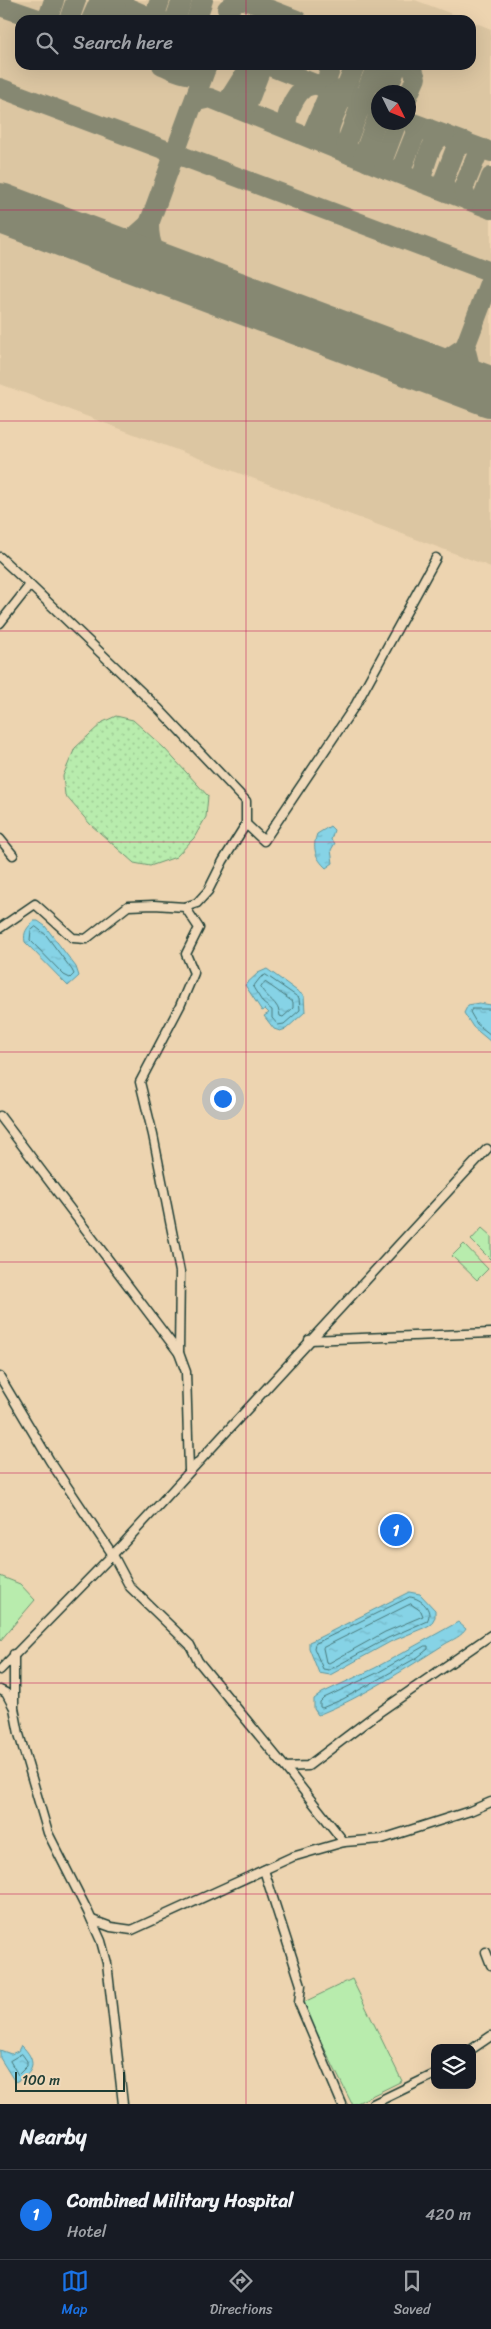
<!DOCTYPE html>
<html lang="en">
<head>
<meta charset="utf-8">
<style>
  body { margin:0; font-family:Sriracha,sans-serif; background:#20242c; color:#f1f3f6 }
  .controls { position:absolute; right:15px; bottom:15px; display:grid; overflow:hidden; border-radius:10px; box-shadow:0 5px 20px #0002 }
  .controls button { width:45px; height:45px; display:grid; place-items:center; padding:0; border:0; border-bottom:1px solid #363941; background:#171b24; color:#f1f3f6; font:25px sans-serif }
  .compass { position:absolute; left:371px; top:85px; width:45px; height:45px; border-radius:50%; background:#171b24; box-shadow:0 5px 20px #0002; rotate:133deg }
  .scale { position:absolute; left:15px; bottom:12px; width:110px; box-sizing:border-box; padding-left:5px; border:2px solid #1f3d34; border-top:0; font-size:14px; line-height:18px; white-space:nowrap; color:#1f3d34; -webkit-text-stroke:4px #f0d9b9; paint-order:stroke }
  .you { position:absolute; left:222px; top:1098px; width:18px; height:18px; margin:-12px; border:4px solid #fff; border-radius:50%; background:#1a73e8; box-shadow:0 0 0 8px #1a73e833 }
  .badge { display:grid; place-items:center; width:32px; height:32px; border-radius:50%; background:#1a73e8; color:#fff; font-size:16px; font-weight:700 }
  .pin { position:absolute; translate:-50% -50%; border:2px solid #fff; box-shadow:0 1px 5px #0006 }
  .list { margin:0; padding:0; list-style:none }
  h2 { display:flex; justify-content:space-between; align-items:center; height:65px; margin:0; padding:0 20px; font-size:21px }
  h2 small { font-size:16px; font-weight:400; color:#9ea1a6 }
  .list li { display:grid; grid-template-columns:32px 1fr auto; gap:15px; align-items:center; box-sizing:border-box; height:90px; padding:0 20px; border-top:1px solid #363941 }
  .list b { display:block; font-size:19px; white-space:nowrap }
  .list p { margin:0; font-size:16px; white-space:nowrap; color:#9ea1a6 }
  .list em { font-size:16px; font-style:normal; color:#9ea1a6 }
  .icon { flex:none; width:28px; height:28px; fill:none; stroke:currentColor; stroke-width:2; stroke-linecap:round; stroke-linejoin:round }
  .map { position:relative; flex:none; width:491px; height:2104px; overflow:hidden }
  .search { position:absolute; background:#171b24; box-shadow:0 5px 20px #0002; left:15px; right:15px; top:15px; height:55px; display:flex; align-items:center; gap:12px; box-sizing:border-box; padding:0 18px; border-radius:15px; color:#9ea1a6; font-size:19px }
  .sheet { height:155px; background:#171b24 }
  nav { display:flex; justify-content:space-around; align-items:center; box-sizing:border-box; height:70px; border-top:1px solid #363941; background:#171b24; font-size:14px; color:#9ea1a6 }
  nav a { display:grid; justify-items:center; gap:2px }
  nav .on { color:#1a73e8 }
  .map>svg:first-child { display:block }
</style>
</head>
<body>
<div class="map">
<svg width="491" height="2104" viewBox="0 0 491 2104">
  <defs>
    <pattern id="park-dots" width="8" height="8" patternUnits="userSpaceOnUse" patternTransform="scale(1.25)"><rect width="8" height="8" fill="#b8ecad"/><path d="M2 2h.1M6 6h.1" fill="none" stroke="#9ecb95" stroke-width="1.8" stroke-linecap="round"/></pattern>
    <pattern id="water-ripples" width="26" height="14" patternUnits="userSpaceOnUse" patternTransform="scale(1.25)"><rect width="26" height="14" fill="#86d3e6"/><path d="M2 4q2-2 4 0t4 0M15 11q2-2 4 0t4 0" fill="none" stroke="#73b6c6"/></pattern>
  </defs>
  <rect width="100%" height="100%" fill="#edd4b0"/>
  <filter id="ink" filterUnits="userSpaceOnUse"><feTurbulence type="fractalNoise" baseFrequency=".02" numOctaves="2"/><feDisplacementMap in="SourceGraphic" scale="10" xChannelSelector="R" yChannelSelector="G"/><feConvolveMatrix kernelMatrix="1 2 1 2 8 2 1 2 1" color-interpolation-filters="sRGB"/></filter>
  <g filter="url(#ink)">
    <path fill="#dcc6a2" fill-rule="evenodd" d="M 0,0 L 415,0 L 468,20 L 20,20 L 20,65 L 471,65 L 471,21 L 491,29 L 491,567 L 0,384 ZM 408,92 L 408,122 L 378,122 L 378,92 Z"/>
    <polygon fill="url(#park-dots)" stroke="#6c9470" points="116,716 133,720 164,748 208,796 206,817 194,838 176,857 150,866 134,863 90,824 65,795 63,776 75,748 103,722"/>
    <g fill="#b8ecad" stroke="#6c9470">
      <polygon points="482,1228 491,1236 491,1260 471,1240"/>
      <polygon points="464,1244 488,1269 477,1280 452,1256"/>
      <polygon points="0,1576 20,1584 35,1600 0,1641"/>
      <polygon points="352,1979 402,2081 355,2104 352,2104 302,2003"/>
    </g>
    <g fill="url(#water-ripples)" stroke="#5d979f">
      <path d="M 330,826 L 334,830 L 331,840 L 335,843 L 331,850 L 333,863 L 326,868 C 315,858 312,847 317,834 Z"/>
      <path d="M 34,921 L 38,921 L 45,926 L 76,967 L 79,976 L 68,986 L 25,942 C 23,932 27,928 34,921 Z"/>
      <polygon points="267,969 304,996 305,1012 286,1029 280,1031 274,1029 264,1016 269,1013 265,1009 262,1011 245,985 258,973"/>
      <polygon points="479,1003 491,1005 491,1042 473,1027 464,1013 468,1005"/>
      <polygon points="409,1592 420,1594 435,1610 435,1617 431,1624 426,1627 390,1642 330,1675 319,1673 309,1648 309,1642 320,1637"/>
      <path d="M 458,1622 L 466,1629 C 462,1636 452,1640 445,1644 C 404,1670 362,1697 318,1715 L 314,1709 L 314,1699 L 322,1693 L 375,1668 Z"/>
      <path d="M 21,2045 C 37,2060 36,2073 15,2082 L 0,2058 L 0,2050 L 11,2054 L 18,2051 Z"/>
    </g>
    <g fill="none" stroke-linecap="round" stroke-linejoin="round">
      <g stroke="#48797b" stroke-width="1">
        <polygon points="36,927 46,935 72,970 74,974 70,978 64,975 30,940 31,931"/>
        <polygon points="266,975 299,998 300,1010 284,1024 278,1025 272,1018 272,1010 263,1003 253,987 260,978"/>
        <path d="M 265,982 L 293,1002 L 293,1008 L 283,1017 L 280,1016 C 279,1002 267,999 261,988 Z"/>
        <polyline points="491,1009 472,1009 470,1012 477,1024 491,1035"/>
        <path d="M 410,1597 C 421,1598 434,1610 427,1621 L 388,1638 L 329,1670 L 323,1669 L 314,1648 L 315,1644 Z"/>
        <polygon points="411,1604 421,1611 423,1616 385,1632 329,1663 326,1662 323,1648"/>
        <polygon points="425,1646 428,1646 428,1649 418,1657 343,1699 322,1708 320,1707 320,1702 324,1698 377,1673"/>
        <polygon points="22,2054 27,2061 27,2066 18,2075 10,2061"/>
      </g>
      <g stroke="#868872" stroke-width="20">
        <polyline points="110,0 156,20"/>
        <polyline points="245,0 297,20"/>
        <polyline points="0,6 41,20"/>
        <polyline points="227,9 238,0 245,0"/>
        <polyline points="49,20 49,15 54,0"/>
        <polyline points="69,20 76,0"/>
        <polyline points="91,20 100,0"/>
        <polyline points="111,20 116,9 114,3 111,1 114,0"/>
        <polyline points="159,20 156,12 160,0"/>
        <polyline points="175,20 182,0"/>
        <polyline points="196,20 203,0"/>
        <path d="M 162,65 C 178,71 191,81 206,68"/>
        <polyline points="267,65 378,109"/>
        <polyline points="0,88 491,272"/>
        <polyline points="329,89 327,79 332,65"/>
        <polyline points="387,92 397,65"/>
        <polyline points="408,96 416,78 411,65"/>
        <polyline points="223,103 229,99 248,69 248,65"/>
        <polyline points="192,106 197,101 210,98 386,169 491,209"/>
        <polyline points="360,107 367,105 364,97 377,65"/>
        <polyline points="238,109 247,105 260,71 259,65"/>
        <polyline points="408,121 491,152"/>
        <path d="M 288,129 C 283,118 295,95 304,88 C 307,86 312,85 316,84"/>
        <polyline points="324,138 315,139 313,131 327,98 345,88"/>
        <path d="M 340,147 L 335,148 C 321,136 334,117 340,102 L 343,98 L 349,98 L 347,86 L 355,65"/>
        <polyline points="351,155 346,144 360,107"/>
        <polyline points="368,162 364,155 378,116"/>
        <polyline points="386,169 383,159 397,122"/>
        <polyline points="405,176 402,167 416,132 420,128 427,128 431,134"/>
        <path d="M 426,184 L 422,178 L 422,175 C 427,161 430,139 445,135"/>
        <polyline points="447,192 443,182 456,148 466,142"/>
        <polyline points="467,200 463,189 478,153 484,149"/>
        <polyline points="491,209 483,198 491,177"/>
        <polyline points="100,246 130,241 149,224"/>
        <path d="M 173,273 C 156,256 149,248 149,224 L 207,65"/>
        <polyline points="415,363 444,361 465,347"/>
        <polyline points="489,391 470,367 465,347 491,278"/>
      </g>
      <polyline stroke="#868872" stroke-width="50" points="0,208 491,392"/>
      <defs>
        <g id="minor">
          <polyline points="0,557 30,585 0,623"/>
          <polyline points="30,585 159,709 246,801 246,824"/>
          <polyline points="0,839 13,855"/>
          <polyline points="0,928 35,904 73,938 86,939 128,906 154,905 185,907"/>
          <polyline points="0,1116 179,1353"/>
          <polyline points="309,1340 491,1333"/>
          <polyline points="0,1377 50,1461 113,1555 130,1587 190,1645 198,1661 285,1767"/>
          <polyline points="189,1470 186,1372 179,1353 180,1272 153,1135 140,1082 180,1006 194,973 186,954 199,928 185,907 197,903 208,891 223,861 246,824 264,841 356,704 436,558"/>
          <polyline points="14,1654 14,1708 19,1734 48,1833 88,1912 101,1941 107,1963 123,2104"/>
          <polyline points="0,1670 123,1544 487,1149"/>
          <polyline points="0,1690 6,1693 13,1706"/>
          <polyline points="344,1842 285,1767 308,1766 378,1713 491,1635"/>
          <polyline points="264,1870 301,1985 299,2003 342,2104"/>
          <polyline points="92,1920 111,1927 132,1930 292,1857 344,1842 382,1839 470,1811 491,1802"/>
          <polyline points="486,1952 491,1965"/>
          <polyline points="472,2049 491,2036"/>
          <polyline points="373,2104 435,2074"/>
        </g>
      </defs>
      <use href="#minor" stroke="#1f3d34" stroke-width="11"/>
      <use href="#minor" stroke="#f0d9b9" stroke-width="8"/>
    </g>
  </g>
  <path fill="none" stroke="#c2185b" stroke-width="1" stroke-opacity="0.55" d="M 246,0 L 246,20M 246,65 L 246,2104M 0,210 L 491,210M 0,421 L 491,421M 0,631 L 491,631M 0,842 L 491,842M 0,1052 L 491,1052M 0,1262 L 491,1262M 0,1473 L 491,1473M 0,1683 L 491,1683M 0,1894 L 491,1894"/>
</svg>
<div class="controls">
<button><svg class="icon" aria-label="layers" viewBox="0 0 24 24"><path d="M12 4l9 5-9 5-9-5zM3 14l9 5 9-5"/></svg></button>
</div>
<svg class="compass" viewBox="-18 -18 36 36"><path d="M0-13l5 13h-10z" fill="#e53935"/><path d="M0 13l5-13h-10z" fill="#9ea1a6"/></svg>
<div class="scale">100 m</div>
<div class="you"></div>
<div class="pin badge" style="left:396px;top:1530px">1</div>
<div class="search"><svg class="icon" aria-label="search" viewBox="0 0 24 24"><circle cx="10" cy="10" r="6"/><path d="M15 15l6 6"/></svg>Search here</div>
</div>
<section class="sheet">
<h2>Nearby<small></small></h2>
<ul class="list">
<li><span class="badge">1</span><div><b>Combined Military Hospital</b><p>Hotel</p></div><em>420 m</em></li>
</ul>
</section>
<nav>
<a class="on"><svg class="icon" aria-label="map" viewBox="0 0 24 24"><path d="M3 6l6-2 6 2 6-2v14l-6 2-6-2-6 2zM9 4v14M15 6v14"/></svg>Map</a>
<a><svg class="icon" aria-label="directions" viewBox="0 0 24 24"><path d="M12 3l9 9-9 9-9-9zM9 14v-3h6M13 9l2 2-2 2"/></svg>Directions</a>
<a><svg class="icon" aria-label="saved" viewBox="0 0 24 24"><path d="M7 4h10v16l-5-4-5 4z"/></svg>Saved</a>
</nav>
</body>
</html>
